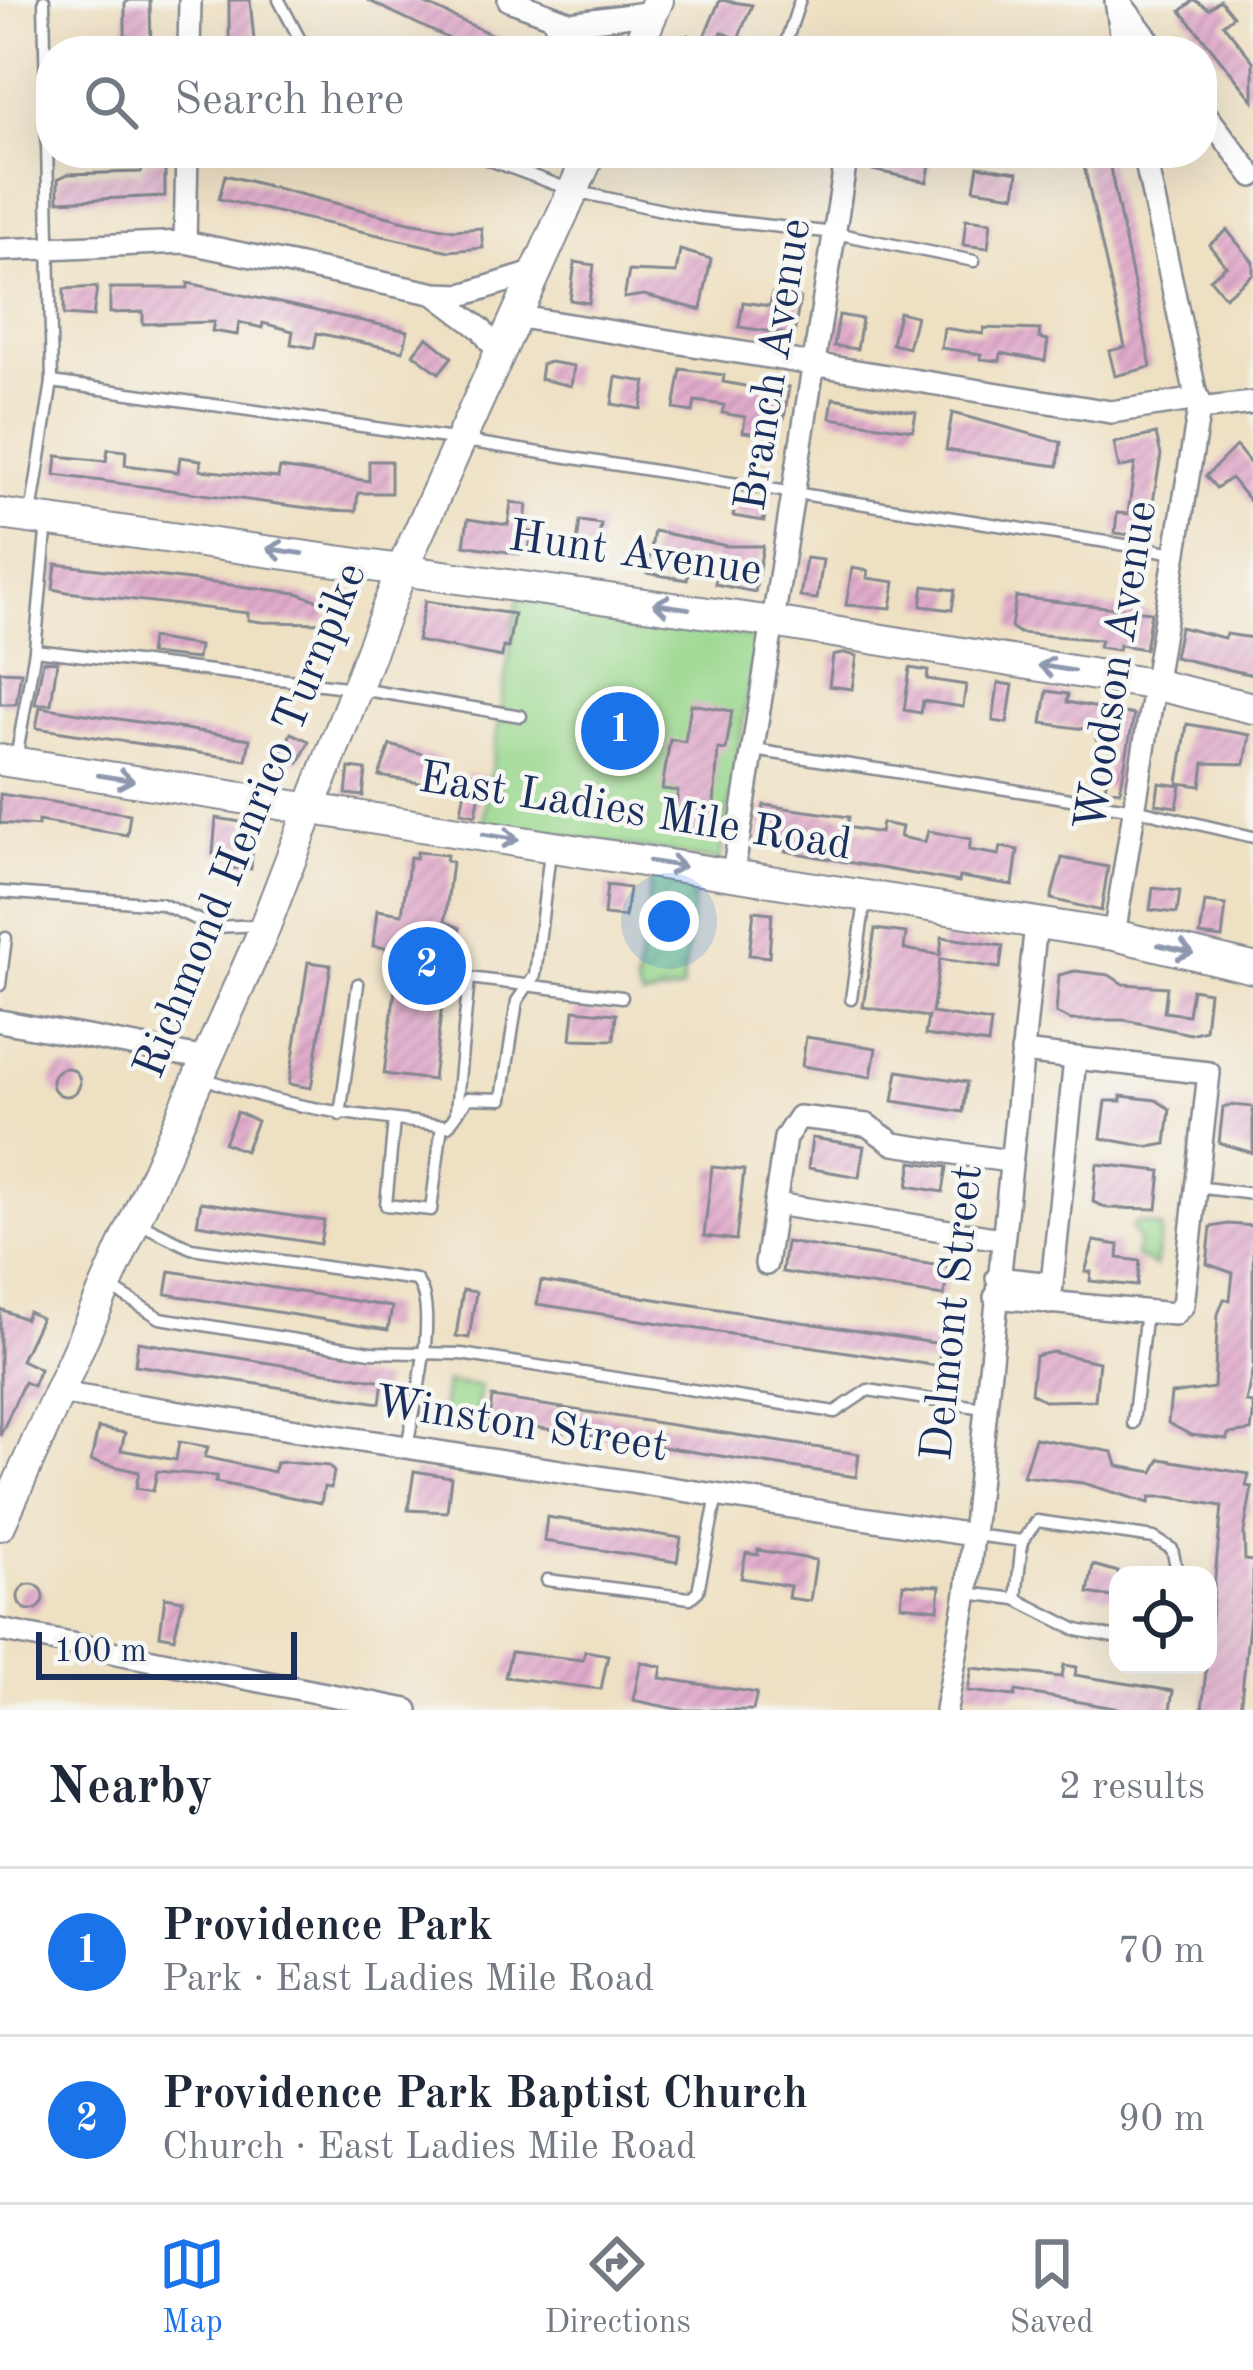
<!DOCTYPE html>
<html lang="en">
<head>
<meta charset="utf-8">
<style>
  body { margin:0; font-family:"Old Standard TT",serif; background:#f6f6f7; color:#1f2937 }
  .controls { position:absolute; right:36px; bottom:36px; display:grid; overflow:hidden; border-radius:24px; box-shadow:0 12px 48px #0002 }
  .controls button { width:108px; height:108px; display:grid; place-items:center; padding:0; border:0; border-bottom:3px solid #e0e1e3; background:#fff; color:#1f2937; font:60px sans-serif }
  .scale { position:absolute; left:36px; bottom:30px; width:261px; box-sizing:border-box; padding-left:12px; border:6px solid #1b2f5e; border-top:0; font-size:33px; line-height:42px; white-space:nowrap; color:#1b2f5e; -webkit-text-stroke:9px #f6f6f2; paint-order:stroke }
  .you { position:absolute; left:669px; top:921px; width:42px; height:42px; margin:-30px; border:9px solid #fff; border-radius:50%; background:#1a73e8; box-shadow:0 0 0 18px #1a73e833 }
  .badge { display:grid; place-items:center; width:78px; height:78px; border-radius:50%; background:#1a73e8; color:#fff; font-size:39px; font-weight:700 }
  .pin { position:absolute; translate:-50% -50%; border:6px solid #fff; box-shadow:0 3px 12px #0006 }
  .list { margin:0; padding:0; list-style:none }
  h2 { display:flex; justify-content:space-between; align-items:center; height:156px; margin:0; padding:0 48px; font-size:51px }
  h2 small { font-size:39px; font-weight:400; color:#747a83 }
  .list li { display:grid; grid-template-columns:78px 1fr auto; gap:36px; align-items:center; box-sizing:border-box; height:168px; padding:0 48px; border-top:3px solid #e0e1e3 }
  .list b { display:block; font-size:45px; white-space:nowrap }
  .list p { margin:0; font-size:39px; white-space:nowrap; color:#747a83 }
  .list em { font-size:39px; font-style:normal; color:#747a83 }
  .icon { flex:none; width:66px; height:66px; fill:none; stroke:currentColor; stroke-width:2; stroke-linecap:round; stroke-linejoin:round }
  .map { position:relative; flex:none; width:1253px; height:1710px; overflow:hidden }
  .search { position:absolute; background:#fff; box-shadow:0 12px 48px #0002; left:36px; right:36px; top:36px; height:132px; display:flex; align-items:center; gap:30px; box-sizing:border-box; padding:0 42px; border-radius:48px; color:#747a83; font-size:45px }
  .sheet { height:492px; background:#fff }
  nav { display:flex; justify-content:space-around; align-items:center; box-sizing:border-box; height:168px; border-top:3px solid #e0e1e3; background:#fff; font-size:33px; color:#747a83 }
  nav a { display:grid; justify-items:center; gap:6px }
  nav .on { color:#1a73e8 }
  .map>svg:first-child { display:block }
</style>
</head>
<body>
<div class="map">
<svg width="1253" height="1710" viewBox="0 0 1253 1710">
  <defs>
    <pattern id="garden-furrows" width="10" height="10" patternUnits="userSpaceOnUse" patternTransform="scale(3)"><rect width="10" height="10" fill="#99d78c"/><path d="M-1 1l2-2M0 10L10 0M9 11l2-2" fill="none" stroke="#83b97b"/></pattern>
    <pattern id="building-hatch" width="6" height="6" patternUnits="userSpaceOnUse" patternTransform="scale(3)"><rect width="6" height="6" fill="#e1abcb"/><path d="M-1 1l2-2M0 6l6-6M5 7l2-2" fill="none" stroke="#c093b1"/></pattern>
  </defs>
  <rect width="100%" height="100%" fill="#f6f6f2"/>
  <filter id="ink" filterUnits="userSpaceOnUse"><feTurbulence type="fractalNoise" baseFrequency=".00833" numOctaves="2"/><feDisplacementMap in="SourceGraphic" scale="24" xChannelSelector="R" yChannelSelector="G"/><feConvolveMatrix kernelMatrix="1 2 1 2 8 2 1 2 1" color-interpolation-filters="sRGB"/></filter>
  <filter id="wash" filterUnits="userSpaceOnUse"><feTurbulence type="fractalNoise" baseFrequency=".004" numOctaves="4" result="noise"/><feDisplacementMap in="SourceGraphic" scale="48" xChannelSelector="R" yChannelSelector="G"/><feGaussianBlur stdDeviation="2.7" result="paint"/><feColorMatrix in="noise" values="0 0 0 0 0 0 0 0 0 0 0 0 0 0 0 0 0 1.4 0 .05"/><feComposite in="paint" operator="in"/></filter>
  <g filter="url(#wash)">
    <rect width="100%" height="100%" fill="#eee0c2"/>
    <g fill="#99d78c" stroke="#5a8375" stroke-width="3">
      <polygon points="518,598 757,639 720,861 483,823"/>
      <polygon points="1141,1222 1162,1228 1155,1266 1135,1255 1139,1242 1131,1226"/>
      <polygon points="446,1382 481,1387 473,1430 440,1427"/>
    </g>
    <polygon fill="url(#garden-furrows)" stroke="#5a8375" stroke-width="3" points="652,874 696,881 682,990 642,998 636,986"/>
    <g id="blocks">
      <g fill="url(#building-hatch)">
        <polygon points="130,0 150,0 151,51 125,48 125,3"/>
        <polygon points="229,0 250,0 255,50 229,51"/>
        <polygon points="367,0 417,0 527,51 475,51"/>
        <polygon points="720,0 752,5 738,39 722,32 715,48 723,51 681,51 688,35 702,41"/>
        <polygon points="1194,0 1209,9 1220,0 1233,16 1223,24 1253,61 1253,100 1181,11"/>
        <polygon points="871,153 932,153 927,182 868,169"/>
        <polygon points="1081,153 1107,153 1151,367 1115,376 1109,351 1125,347"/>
        <polygon points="148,160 165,160 165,196 58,201 58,179 68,174 141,172"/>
        <polygon points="978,166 1018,172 1015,195 974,189"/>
        <polygon points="225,175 409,222 454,230 481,228 483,248 449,251 219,199"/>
        <polygon points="966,219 991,222 988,248 963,245"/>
        <polygon points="1227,230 1253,262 1253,274 1225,297 1210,279 1226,266 1209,245"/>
        <polygon points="680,250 711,259 701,310 644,295 624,298 629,271 676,273"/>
        <polygon points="575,262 594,265 589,303 570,300"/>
        <polygon points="188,283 408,331 403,351 317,333 314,348 291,344 293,331 263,323 262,328 239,322 237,335 212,331 214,322 143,324 143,312 110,313 110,288 188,288"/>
        <polygon points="97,287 93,317 64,315 64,289"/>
        <polygon points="772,294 800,298 794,335 739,327 743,302 770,306"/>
        <polygon points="899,312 916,316 908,348 892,344"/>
        <polygon points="839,315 862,319 857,349 834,346"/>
        <polygon points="944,328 983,334 984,328 1040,330 1039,338 1048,340 1045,361 1001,353 1000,361 980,359 981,354 941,348"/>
        <polygon points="427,337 452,357 439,373 413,354"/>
        <polygon points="550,362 574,366 571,386 540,379 542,364"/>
        <polygon points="681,369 724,375 723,382 750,387 789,387 784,418 763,415 760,434 743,432 745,417 722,413 724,405 695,401 693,412 674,409"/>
        <polygon points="616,377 646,382 641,409 612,404"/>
        <polygon points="833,398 916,412 913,430 830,418"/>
        <polygon points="952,413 1061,442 1058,466 946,450"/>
        <polygon points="1156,434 1161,455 1147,537 1115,533 1117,513 1128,514 1135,464 1119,468 1114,443"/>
        <polygon points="1236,446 1253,467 1253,505 1231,478 1216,488 1206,476"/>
        <polygon points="108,449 126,451 125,465 178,472 180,457 201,460 200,470 278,478 280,468 369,481 369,461 391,461 391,493 358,493 356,511 324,510 55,475 57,456 106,461"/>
        <polygon points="736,501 766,505 764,521 733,516"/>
        <polygon points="511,502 527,505 524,531 532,532 529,551 520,554 464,545 468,519 508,525"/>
        <polygon points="580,521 601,524 596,561 575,558"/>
        <polygon points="654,531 727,546 763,546 755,592 715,584 718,560 691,557 687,580 647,573"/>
        <polygon points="806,558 823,560 817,599 800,597"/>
        <polygon points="56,564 297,593 328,604 326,623 262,622 248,620 248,613 67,592 53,589"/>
        <polygon points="852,568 868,571 867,578 895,582 891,608 846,605"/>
        <polygon points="924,586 955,590 952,610 921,606"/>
        <polygon points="1016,597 1151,612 1145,649 1119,645 1118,650 1099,647 1101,640 1019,633 1011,627"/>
        <polygon points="425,601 514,614 508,648 503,647 502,657 417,641"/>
        <polygon points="1180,627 1224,638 1226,634 1253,638 1253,675 1174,657"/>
        <polygon points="151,638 199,646 197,659 149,654"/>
        <polygon points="844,653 857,656 852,689 829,686 833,656"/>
        <polygon points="43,661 57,662 51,704 35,704"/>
        <polygon points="910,668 928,671 927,679 966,685 963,707 923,701 921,713 904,710"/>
        <polygon points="0,671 21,672 16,704 0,704"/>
        <polygon points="998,683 1013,685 1007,723 993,721"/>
        <polygon points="1047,691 1068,694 1067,702 1134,715 1120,791 1105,789 1112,742 1096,739 1098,731 1042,723"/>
        <polygon points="691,704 732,711 726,750 718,749 712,834 673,828 678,791 662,789 670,739 685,742"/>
        <polygon points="40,707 250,739 246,760 36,728"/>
        <polygon points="1187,724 1250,735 1245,764 1204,763 1201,786 1178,783"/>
        <polygon points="291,733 309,741 299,763 281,756"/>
        <polygon points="390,745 442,759 438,786 379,776"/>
        <polygon points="349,768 366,770 363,796 346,794"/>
        <polygon points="468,773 483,776 476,815 461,812"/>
        <polygon points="1159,783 1181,786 1177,807 1156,804"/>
        <polygon points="0,794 130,814 127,835 38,821 38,826 0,823"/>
        <polygon points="764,805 849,817 847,827 880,833 882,823 902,827 900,837 925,842 928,831 971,839 969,850 999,855 1001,847 1018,850 1013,885 960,877 959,882 785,851 786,844 758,840"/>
        <polygon points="216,818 254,824 251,869 234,868 235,856 213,854"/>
        <polygon points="417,852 447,855 446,861 452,862 445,921 460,928 454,981 445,980 433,1080 384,1074 399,960 387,948 373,946 377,910 402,914 410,857 416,858"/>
        <polygon points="1062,858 1108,867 1101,911 1051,899"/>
        <polygon points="607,885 629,888 625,917 604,915"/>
        <polygon points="1153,888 1180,891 1177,913 1150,910"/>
        <polygon points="1205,902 1226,905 1222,938 1200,935"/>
        <polygon points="754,911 772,913 769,957 749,955"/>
        <polygon points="875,929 906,933 904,949 940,955 942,937 1003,946 1000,968 940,959 932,1013 991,1022 988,1044 925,1035 928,1017 863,1007"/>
        <polygon points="308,962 331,965 311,1088 289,1084"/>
        <polygon points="1075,971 1109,975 1123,984 1167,987 1164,1012 1188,1015 1192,989 1209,992 1205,1030 1190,1034 1125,1020 1071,1020 1056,1013 1059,975"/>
        <polygon points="574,1010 616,1014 614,1040 571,1039"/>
        <polygon points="806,1037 876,1048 871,1077 802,1066"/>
        <circle cx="66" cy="1082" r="14"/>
        <polygon points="898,1071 967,1082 963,1112 893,1101"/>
        <polygon points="1121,1096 1156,1100 1170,1109 1166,1144 1149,1147 1101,1138 1106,1101 1121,1101"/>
        <polygon points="1233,1105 1253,1107 1253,1153 1219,1143 1223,1107"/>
        <polygon points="237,1112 257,1121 245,1151 224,1143"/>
        <polygon points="812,1138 864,1146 859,1177 808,1168"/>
        <polygon points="912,1162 947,1167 943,1192 908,1186"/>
        <polygon points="1097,1164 1161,1171 1157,1209 1107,1208 1093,1202"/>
        <polygon points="712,1167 744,1170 736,1240 704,1236"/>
        <polygon points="201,1202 324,1221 320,1244 197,1224"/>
        <polygon points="1228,1224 1253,1226 1253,1367 1246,1402 1253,1403 1253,1416 1251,1431 1228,1434 1227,1439 1191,1435 1168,1423 1171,1394 1214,1388 1218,1314 1224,1299 1230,1300 1233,1273 1207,1264 1211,1227"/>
        <polygon points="1094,1241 1119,1245 1118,1258 1140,1261 1137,1286 1090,1281 1091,1272 1085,1272"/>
        <polygon points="786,1242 948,1267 944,1296 782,1272"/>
        <polygon points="170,1271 392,1307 388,1330 166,1294"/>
        <polygon points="541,1281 941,1344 938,1366 537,1304"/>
        <polygon points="463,1290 476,1292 469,1338 456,1336"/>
        <polygon points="0,1309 25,1319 28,1312 41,1318 21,1360 40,1369 33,1386 24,1382 0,1436"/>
        <polygon points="138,1342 383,1381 380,1403 135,1365"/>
        <polygon points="1052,1352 1099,1362 1095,1400 1046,1401 1031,1393 1035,1356"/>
        <polygon points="492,1397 859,1454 856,1477 489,1420"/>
        <polygon points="98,1428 125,1433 121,1450 176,1460 179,1442 208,1447 205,1457 274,1472 276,1463 285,1462 329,1466 334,1472 331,1488 324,1487 321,1503 215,1482 217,1476 157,1471 153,1491 136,1488 139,1472 91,1461"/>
        <polygon points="1035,1438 1113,1452 1117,1466 1153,1472 1160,1459 1249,1474 1246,1486 1252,1487 1244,1532 1245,1560 1253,1561 1253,1588 1240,1710 1202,1710 1222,1506 1170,1497 1150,1497 1149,1503 1083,1483 1023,1476"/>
        <polygon points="414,1471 451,1477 447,1512 408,1510"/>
        <polygon points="547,1517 681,1538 677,1562 544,1541"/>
        <polygon points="758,1550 816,1560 810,1601 788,1598 790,1586 741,1578 746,1553 758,1555"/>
        <polygon points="1093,1565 1118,1572 1118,1598 1088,1593"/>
        <polygon points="903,1584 940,1586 938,1609 901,1605"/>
        <circle cx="31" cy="1597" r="13"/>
        <polygon points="165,1597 183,1600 174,1638 160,1635"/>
        <polygon points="585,1651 608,1655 601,1689 505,1677 511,1652 583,1660"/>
        <polygon points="641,1662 662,1667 660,1678 757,1693 753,1710 681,1710 633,1700"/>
        <polygon points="1064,1665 1077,1667 1075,1675 1173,1691 1170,1710 1126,1710 1016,1691 1015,1696 968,1691 972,1668 1062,1677"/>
      </g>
    </g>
  </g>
  <g filter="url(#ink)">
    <use href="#blocks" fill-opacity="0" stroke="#848890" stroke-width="3"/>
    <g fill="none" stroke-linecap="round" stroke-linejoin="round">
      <defs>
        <g id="lane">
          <polyline points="279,0 306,51"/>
          <polyline points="783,51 800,0"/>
          <polyline points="470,153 574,191 699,218 835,233 974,261"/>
          <polyline points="52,382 446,438 1176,553"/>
          <polyline points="31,514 52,382 44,0"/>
          <polyline points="35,650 354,688 521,716"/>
          <polyline points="754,750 1135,809 1253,837"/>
          <polyline points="16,759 35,650 47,522"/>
          <polyline points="0,892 161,904 214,927 262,925"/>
          <polyline points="0,985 6,938"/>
          <polyline points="851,999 865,901"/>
          <path d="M 202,1077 C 283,1109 362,1116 448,1126 L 468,1098 L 502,1099 L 517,1001 L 535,975 L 550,852"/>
          <polyline points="456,1111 469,978 622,997"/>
          <polyline points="340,1115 358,984"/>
          <polyline points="394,1120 386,1205 431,1210 442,1125"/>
          <polyline points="1196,1187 1253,1194"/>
          <path d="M 139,1223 L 191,1248 L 416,1280 C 441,1308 413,1410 407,1447"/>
          <polyline points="110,1287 160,1318 371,1352 461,1354 835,1412 868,1390 983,1408"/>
          <polyline points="1133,1423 1146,1311"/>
          <polyline points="973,1535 1022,1541 1037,1521 1154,1538 1172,1549 1178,1575"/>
          <polyline points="547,1580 690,1598 698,1591 717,1496"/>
          <polyline points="967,1593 1016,1599 1077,1630 1118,1638"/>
          <polyline points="1016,1599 1022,1541"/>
        </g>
        <g id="street">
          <polyline points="509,0 571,23 653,12"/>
          <polyline points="1118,0 1157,51"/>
          <polyline points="1116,1 1124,51"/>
          <polyline points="554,21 582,51"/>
          <polyline points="189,51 190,0"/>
          <polyline points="1202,109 1253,176"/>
          <polyline points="185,242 187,153"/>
          <polyline points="0,250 185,242 436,294 462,295 539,271"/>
          <polyline points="436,295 481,329 501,356"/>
          <polyline points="520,317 1111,412 1199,399"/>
          <polyline points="1199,409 1253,403"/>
          <polyline points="733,874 847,153"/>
          <polyline points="1114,935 1199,409 1144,153"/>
          <polyline points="0,1021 207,1059"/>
          <polyline points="775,1204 1001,1239"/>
          <polyline points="766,1264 785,1138 799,1117 867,1125 894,1144 1008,1161"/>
          <polyline points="997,1278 1051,1284"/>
          <polyline points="995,1297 1174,1314 1183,1305 1209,1073 1022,1052"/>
          <polyline points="1050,1303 1075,1059"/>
          <polyline points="58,1393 972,1535"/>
          <polyline points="0,1630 407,1710"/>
          <polyline points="946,1710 967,1593 1036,923"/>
        </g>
        <g id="secondary">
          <polyline points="636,51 658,0"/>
          <polyline points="0,514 773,622 1157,685 1253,708"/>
          <polyline points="0,760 1114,935 1253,968"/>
          <polyline points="0,1525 260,939 403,567 590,153"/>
        </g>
      </defs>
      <use href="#lane" stroke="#848890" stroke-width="15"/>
      <use href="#street" stroke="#848890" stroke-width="26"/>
      <use href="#secondary" stroke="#848890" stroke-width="34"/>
      <use href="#lane" stroke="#fff" stroke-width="10"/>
      <use href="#street" stroke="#fff" stroke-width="21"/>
      <use href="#secondary" stroke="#fff" stroke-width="30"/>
    </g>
    <defs><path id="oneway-shaft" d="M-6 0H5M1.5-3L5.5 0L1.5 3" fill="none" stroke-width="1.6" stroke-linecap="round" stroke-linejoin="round" transform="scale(3)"/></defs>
    <g stroke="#8d97ae">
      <use href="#oneway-shaft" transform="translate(285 551) rotate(-172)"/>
      <use href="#oneway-shaft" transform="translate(671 606) rotate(-172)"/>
      <use href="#oneway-shaft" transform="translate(1056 668) rotate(-171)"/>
      <use href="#oneway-shaft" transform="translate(116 778) rotate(9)"/>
      <use href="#oneway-shaft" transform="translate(501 837) rotate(9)"/>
      <use href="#oneway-shaft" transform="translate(667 864) rotate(9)"/>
      <use href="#oneway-shaft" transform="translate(1176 949) rotate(13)"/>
    </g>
  </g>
  <g text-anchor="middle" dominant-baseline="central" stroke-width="9" stroke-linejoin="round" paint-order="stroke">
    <g font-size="45" fill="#1b2f5e" stroke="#f6f6f2">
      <text transform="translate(775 365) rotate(-81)">Branch Avenue</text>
      <text transform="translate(635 555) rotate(8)">Hunt Avenue</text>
      <text transform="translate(1118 666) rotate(-81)">Woodson Avenue</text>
      <text transform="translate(635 813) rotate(9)">East Ladies Mile Road</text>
      <text transform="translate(252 821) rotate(-68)">Richmond Henrico Turnpike</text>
      <text transform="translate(954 1313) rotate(-84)">Delmont Street</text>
      <text transform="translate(521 1426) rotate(9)">Winston Street</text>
    </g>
  </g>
</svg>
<div class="controls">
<button><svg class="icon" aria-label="locate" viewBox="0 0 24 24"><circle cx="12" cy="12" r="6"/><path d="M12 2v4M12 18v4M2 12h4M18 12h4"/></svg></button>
</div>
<div class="scale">100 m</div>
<div class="you"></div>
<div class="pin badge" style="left:620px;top:731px">1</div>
<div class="pin badge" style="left:427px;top:966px">2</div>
<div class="search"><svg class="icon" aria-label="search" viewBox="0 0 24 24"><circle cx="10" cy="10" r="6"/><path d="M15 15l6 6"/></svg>Search here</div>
</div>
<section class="sheet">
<h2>Nearby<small>2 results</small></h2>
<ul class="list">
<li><span class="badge">1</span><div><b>Providence Park</b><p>Park · East Ladies Mile Road</p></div><em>70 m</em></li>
<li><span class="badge">2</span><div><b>Providence Park Baptist Church</b><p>Church · East Ladies Mile Road</p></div><em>90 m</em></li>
</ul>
</section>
<nav>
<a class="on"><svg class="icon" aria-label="map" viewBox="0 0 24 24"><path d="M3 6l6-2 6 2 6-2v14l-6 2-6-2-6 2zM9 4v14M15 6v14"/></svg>Map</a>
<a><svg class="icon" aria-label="directions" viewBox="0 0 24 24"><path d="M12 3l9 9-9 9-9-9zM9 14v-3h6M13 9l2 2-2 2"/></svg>Directions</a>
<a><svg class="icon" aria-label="saved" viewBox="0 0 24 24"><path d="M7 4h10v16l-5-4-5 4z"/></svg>Saved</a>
</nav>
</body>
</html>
